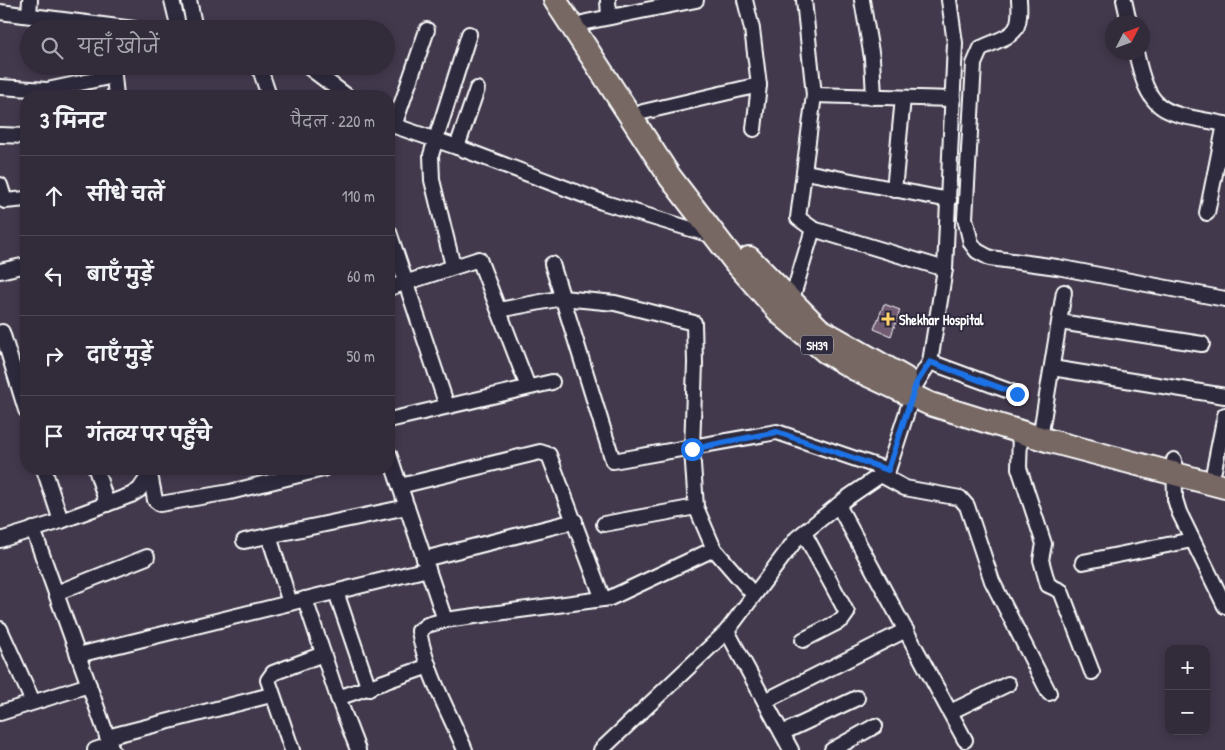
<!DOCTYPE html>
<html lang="hi">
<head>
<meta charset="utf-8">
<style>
  body { margin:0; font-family:"Patrick Hand","Playpen Sans Deva",sans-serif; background:#3a3342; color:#f1f3f6 }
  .controls { position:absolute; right:15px; bottom:15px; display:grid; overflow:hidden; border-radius:10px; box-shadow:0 2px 8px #0003 }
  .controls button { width:45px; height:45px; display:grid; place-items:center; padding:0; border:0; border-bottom:1px solid #4d4754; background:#322b3a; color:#f1f3f6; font:25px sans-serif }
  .compass { position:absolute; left:1105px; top:15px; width:45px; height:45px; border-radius:50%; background:#322b3a; box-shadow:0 2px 8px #0003; rotate:48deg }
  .stop { position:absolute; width:15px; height:15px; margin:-11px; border:4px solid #1a73e8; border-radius:50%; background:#fff }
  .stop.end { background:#1a73e8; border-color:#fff; box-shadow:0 1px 5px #0008 }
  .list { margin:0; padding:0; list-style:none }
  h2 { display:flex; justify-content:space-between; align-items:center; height:65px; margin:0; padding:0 20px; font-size:21px }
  h2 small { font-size:16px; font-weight:400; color:#a8a7af }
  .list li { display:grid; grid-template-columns:32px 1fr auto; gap:15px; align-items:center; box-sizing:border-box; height:80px; padding:0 20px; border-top:1px solid #4d4754 }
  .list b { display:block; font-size:19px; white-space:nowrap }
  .list em { font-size:16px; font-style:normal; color:#a8a7af }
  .icon { flex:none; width:28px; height:28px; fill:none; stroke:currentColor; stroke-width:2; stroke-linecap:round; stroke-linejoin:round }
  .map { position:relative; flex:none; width:1225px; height:750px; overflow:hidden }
  .search { position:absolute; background:#322b3a; box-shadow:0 2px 8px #0003; left:20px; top:20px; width:375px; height:55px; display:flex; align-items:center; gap:12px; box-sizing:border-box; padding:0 18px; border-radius:28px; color:#a8a7af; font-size:19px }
  .panel { position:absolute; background:#322b3a; box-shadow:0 2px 8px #0003; left:20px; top:90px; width:375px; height:385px; border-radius:20px }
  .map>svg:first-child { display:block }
</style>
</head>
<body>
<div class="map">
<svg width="1225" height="750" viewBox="0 0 1225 750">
  <rect width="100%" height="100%" fill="#43394d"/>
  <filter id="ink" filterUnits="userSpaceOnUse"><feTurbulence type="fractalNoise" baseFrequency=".02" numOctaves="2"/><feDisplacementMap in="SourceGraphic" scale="10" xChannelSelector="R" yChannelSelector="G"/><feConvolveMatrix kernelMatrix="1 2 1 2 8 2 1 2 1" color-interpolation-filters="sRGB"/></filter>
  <g filter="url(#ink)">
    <polygon fill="#715c73" stroke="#fff" points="884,304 900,310 891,336 874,329"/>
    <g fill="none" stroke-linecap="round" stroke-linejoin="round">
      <defs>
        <g id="street">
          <polyline points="172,0 179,29"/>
          <polyline points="189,0 195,29"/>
          <polyline points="608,0 609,17"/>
          <polyline points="745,0 752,29 759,85"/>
          <polyline points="862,0 872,58 874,97"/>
          <path d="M 1019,0 C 1022,37 1011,34 981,48 L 974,64 L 965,218 L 971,243 L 977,251 L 990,258 L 1057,267 L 1225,299"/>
          <polyline points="1124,0 1129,22"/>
          <polyline points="0,12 134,29"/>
          <polyline points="29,15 30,0"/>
          <polyline points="586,22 696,0"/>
          <path d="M 1136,52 C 1150,118 1165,112 1225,124"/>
          <polyline points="113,66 116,96"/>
          <polyline points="259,66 269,96"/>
          <polyline points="307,66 347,96"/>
          <polyline points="0,87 47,90 114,76"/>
          <polyline points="814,95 953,99"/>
          <polyline points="643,112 759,85 754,129"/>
          <polyline points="389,124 457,147 602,202 714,236"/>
          <polyline points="394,126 427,30"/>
          <polyline points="0,135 26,136"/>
          <polyline points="457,147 477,89"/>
          <polyline points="806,172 949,200"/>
          <polyline points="0,185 5,201 26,199"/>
          <polyline points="894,190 903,98"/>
          <polyline points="1207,213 1225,124"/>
          <polyline points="389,232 447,406"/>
          <polyline points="552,264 613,461 777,432 888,470"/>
          <polyline points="453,266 432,180 431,155 469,34"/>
          <polyline points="945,269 955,43 949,0"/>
          <polyline points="0,271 26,265"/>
          <polyline points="389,288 479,259 528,387"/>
          <polyline points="791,302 813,229"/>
          <polyline points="499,310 562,298 615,303 694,323 695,363 692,449 696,507 714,549 753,594"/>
          <polyline points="1060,322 1202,344"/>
          <polyline points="2,332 26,410"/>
          <polyline points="930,362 1017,394"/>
          <polyline points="1052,368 1225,396"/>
          <polyline points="389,420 552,382"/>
          <polyline points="1020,432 1019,468 1044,544 1041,560 1048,585 1061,591 1092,672"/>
          <polyline points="1040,438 1064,292"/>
          <path d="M 389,454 L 445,620 L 427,625 L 419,631 C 426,672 449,712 465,750"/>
          <polyline points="1174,460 1175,499 1179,512 1225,606"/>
          <polyline points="44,469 61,521"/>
          <polyline points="96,469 107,504"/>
          <polyline points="149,469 155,500 160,504 230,492 323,469"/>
          <polyline points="1214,470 1225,415"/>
          <polyline points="883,476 905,488 960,498 967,506 992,581 1049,693"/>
          <polyline points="400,486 540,452 549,455 603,599"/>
          <polyline points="838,505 965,740"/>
          <polyline points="604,524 696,507"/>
          <polyline points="33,529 112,750"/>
          <polyline points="269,536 290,603"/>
          <polyline points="0,540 61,521 131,495 139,490 150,474"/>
          <polyline points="244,541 407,507"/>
          <polyline points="424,559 575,521"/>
          <polyline points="1083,562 1192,540"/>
          <polyline points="336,592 369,689"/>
          <polyline points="56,593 147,557"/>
          <polyline points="305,599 338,698 358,750"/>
          <polyline points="445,620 610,598 714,549"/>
          <polyline points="0,629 33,702"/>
          <polyline points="727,631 791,750"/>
          <polyline points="803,640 842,620 847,613 804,533"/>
          <polyline points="78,655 428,569"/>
          <polyline points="338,698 429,666"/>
          <polyline points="765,701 906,630"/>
          <polyline points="950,712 1008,684"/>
          <polyline points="0,713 89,685"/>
          <polyline points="782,733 857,698"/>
          <polyline points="107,737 271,695"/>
          <polyline points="95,750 110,745"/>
          <polyline points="292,750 268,680 273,673 323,654"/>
          <polyline points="601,750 727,631 797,538 847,498 888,470 916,384 930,362 945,269 813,229 798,218 814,95 804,0"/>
          <polyline points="832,750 875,726"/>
        </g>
        <g id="primary">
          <polyline points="555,0 670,177 736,263 781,314 826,352 855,369 930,404 1050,441 1225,487"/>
          <polyline points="749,258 819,329 905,378"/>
        </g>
      </defs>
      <use href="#street" stroke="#fff" stroke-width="18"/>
      <use href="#primary" stroke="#fff" stroke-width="26"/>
      <use href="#street" stroke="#2f2a3d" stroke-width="14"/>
      <use href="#primary" stroke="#776864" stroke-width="22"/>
    </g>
  </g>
  <g fill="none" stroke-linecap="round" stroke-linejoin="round" filter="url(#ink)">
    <polyline stroke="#1a73e8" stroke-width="6" points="692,449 777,432 888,470 916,384 930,362 1017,394"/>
  </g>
  <path fill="#ffd166" stroke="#2f2a3d" stroke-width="2" d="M885.5 311.5h5v5h5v5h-5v5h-5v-5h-5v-5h5z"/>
  <g text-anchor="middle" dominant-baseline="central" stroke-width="4" stroke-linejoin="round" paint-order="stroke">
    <rect fill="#2f2a3d" stroke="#c1bfc5" stroke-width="1" x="801" y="335.5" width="32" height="19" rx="4"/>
    <g font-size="12" font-weight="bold" fill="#fff">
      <text x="817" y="345">SH39</text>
    </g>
    <g font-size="14" font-weight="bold" fill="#fff" stroke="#2f2a3d" text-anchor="start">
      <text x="899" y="319">Shekhar Hospital</text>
    </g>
  </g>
</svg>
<div class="controls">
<button>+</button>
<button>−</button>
</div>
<svg class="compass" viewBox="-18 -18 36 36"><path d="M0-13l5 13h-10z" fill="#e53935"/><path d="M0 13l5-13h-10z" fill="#a8a7af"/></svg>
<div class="stop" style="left:692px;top:449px"></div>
<div class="stop end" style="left:1017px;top:394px"></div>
<div class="search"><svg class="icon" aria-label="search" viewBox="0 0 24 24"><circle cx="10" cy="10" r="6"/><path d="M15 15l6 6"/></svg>यहाँ खोजें</div>
<section class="panel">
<h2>3 मिनट<small>पैदल · 220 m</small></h2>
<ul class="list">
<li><svg class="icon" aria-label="ahead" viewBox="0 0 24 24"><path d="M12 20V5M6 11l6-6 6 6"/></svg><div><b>सीधे चलें</b></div><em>110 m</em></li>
<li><svg class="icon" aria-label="left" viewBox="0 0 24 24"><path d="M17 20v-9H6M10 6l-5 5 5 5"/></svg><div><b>बाएँ मुड़ें</b></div><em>60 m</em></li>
<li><svg class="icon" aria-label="right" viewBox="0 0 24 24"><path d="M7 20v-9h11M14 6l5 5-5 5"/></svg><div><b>दाएँ मुड़ें</b></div><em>50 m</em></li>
<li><svg class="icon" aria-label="arrive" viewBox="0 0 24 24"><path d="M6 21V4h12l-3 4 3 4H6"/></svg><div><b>गंतव्य पर पहुँचे</b></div></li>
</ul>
</section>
</div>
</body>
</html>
